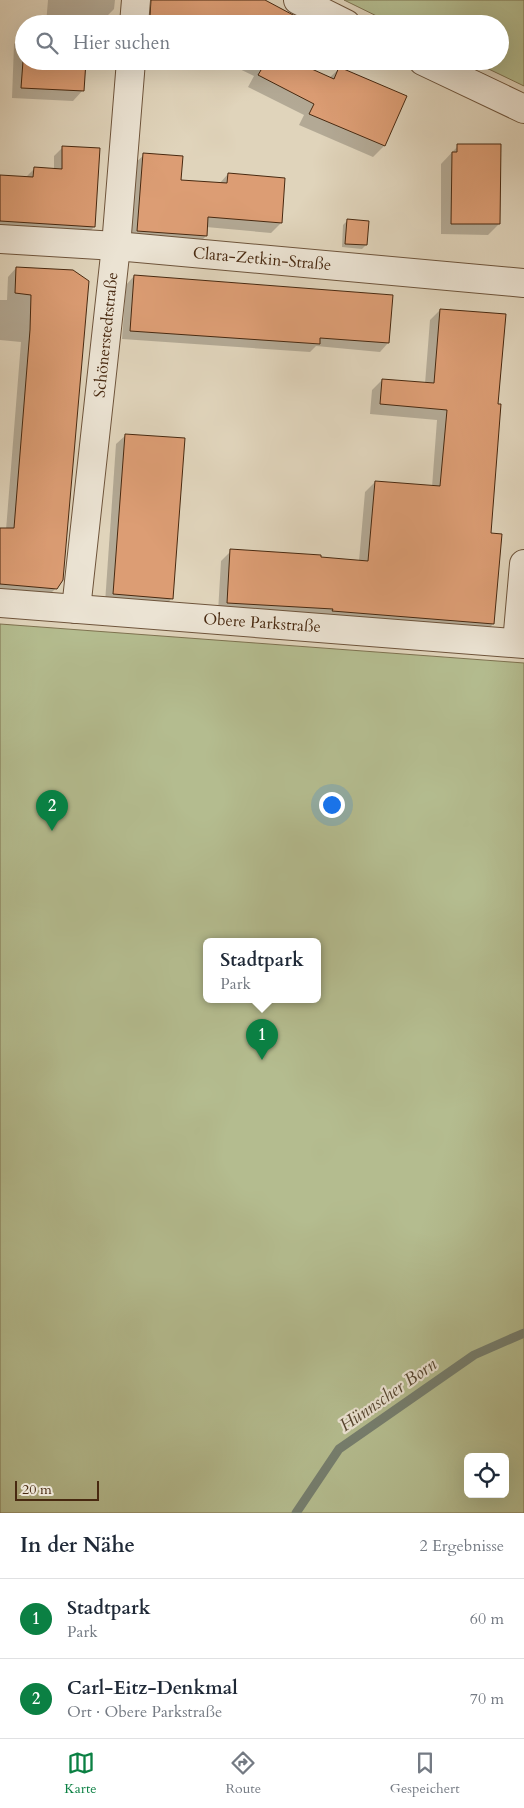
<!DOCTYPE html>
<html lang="de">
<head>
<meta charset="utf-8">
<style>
  body { margin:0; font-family:Cardo,serif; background:#f6f6f7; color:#1f2937 }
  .controls { position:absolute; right:15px; bottom:15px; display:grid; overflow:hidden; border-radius:8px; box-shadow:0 5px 20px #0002 }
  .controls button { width:45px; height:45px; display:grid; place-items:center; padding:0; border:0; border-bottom:1px solid #e0e1e3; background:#fff; color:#1f2937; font:25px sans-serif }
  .scale { position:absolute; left:15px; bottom:12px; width:84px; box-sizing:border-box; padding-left:5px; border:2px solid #482910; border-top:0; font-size:14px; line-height:18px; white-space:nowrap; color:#482910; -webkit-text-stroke:4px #ebe3d3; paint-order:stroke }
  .you { position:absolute; left:331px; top:804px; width:18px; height:18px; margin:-12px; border:4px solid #fff; border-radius:50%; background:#1a73e8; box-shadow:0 0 0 8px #1a73e833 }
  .badge { display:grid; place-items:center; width:32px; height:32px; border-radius:50%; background:#0b8043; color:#fff; font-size:16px; font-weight:700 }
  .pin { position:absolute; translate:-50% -41px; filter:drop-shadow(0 1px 2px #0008) }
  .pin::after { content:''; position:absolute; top:26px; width:18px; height:15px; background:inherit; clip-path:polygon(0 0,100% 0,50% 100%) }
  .popup { position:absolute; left:203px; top:938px; width:118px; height:65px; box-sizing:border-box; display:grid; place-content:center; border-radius:8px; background:#fff; filter:drop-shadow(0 1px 4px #0005); font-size:16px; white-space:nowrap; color:#747a83 }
  .popup b { font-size:19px; color:#1f2937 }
  .popup::after { content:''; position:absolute; left:50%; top:100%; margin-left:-10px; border:10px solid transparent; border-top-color:#fff }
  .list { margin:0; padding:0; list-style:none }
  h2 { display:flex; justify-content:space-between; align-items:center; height:65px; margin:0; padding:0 20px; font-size:21px }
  h2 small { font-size:16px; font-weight:400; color:#747a83 }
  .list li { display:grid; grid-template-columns:32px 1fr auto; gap:15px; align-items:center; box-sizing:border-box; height:80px; padding:0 20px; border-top:1px solid #e0e1e3 }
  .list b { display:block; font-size:19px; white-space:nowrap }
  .list p { margin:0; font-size:16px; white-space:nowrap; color:#747a83 }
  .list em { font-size:16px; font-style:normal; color:#747a83 }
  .icon { flex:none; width:28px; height:28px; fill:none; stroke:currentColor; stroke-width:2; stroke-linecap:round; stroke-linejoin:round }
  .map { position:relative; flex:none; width:524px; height:1513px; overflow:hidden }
  .search { position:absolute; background:#fff; box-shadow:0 5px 20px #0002; left:15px; right:15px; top:15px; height:55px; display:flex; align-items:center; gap:12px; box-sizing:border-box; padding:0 18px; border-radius:28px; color:#747a83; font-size:19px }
  .sheet { height:225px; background:#fff }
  nav { display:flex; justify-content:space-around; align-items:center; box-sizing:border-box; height:70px; border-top:1px solid #e0e1e3; background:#fff; font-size:14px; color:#747a83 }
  nav a { display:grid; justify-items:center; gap:2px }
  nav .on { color:#0b8043 }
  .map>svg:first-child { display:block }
</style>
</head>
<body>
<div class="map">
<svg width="524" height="1513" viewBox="0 0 524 1513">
  <rect width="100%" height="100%" fill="#e0d4bb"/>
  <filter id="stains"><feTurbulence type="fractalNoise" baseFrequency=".004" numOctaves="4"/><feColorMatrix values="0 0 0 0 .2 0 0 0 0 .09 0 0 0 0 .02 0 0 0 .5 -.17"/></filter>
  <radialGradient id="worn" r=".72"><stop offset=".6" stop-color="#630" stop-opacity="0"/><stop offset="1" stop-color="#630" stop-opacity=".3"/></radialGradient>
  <g fill="#b4bc8f" stroke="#7e7250" fill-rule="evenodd">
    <polygon points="344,0 524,0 524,86 472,61 500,61 500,24 393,24"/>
    <path d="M 0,624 L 524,663 L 524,1513 L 0,1513 ZM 317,941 L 317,999 L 207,999 L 207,941 ZM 468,1457 L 505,1457 L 505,1494 L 468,1494 Z"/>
  </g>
  <g fill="#0003">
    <polygon points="48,0 115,0 114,9 104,19 86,17 86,24 46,24"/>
    <polygon points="143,0 261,0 308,24 145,24"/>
    <polygon points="24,34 24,61 83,90 73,101 12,98 14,44"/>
    <polygon points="223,61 293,61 329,78 339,69 384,146 373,157 299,125 304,115 248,87 254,76"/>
    <polygon points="458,146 499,224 488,235 441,234 441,164"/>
    <polygon points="63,147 94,227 85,236 0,230 0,176 26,177 35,168 54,169 54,156"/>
    <polygon points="144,155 180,181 219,184 228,174 281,223 271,233 206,227 206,236 196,246 128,241 134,164"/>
    <polygon points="347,221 366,245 362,249 342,247 343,225"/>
    <polygon points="16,268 73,272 56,588 47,597 0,594 0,530 6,530 21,342 0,340 0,300 7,300 8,277"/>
    <polygon points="134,276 388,343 380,352 316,346 310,352 122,339 126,285"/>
    <polygon points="440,310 497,405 489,534 493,624 483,634 218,612 221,561 231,551 359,561 365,492 375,482 432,487 437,420 370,414 372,390 382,380 425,384 430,320"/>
    <polygon points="126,435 172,598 163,608 105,603 116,444"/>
  </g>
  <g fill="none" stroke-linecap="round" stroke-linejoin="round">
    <polyline stroke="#767f6f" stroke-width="9" points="296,1513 339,1449 474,1355 524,1333"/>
  </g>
  <g fill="#dc9d74" stroke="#482910">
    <polygon points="151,0 265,0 310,24 179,24 150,16"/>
    <polygon points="23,61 86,61 84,91 21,88"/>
    <polygon points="257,61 294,61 334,79 339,67 407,96 385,146 309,114 314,104 258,75 264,65"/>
    <polygon points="457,144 501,144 500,224 451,224 452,152 457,152"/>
    <polygon points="62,146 100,148 95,227 0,221 0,175 33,177 34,167 62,169"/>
    <polygon points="143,153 183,156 181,180 227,183 228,173 285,178 282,223 208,217 207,236 137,231"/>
    <polygon points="347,219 369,221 367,245 345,244"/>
    <polygon points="16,267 73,270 89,281 63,580 57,589 0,584 0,528 14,528 30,330 31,295 15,293"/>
    <polygon points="134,275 393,295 389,343 320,338 320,344 130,331"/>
    <polygon points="440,309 506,314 498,404 501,404 491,533 502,534 494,624 332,611 333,609 227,603 230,549 321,555 321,557 368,561 375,481 440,486 447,410 380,404 382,379 434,383"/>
    <polygon points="125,434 185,438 173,599 113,594"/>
  </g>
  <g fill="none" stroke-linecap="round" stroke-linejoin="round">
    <defs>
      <g id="minor">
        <polyline points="298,0 346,24"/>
        <polyline points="134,24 136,0"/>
        <polyline points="423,61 524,109"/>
        <polyline points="0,239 116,246 524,283"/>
        <polyline points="0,603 524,644"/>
        <polyline points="76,609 116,246 131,61"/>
        <polyline points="517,643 524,564"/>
      </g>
    </defs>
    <use href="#minor" stroke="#6e543b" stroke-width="30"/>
    <use href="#minor" stroke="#ebe3d3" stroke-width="28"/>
  </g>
  <g text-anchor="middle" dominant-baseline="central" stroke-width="4.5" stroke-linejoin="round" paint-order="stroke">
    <g font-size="16" fill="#482910" stroke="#ebe3d3">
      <text transform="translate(262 259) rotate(5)">Clara-Zetkin-Straße</text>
      <text transform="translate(106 335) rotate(-84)">Schönerstedtstraße</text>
      <text transform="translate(262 623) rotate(4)">Obere Parkstraße</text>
    </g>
    <g font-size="18" font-style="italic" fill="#574630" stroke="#ebe3d3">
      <text transform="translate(388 1395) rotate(-35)">Hünnscher Born</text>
    </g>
  </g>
  <rect width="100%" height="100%" filter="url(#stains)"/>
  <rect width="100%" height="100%" fill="url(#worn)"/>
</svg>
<div class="controls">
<button><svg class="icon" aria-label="locate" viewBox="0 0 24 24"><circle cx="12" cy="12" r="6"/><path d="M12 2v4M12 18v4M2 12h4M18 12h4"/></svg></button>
</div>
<div class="scale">20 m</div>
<div class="you"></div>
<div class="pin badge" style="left:262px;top:1060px">1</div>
<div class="popup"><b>Stadtpark</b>Park</div>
<div class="pin badge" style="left:52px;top:831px">2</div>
<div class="search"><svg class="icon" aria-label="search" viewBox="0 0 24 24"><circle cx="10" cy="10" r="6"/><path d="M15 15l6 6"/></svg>Hier suchen</div>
</div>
<section class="sheet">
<h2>In der Nähe<small>2 Ergebnisse</small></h2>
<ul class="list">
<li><span class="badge">1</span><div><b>Stadtpark</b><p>Park</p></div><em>60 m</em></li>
<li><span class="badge">2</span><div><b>Carl-Eitz-Denkmal</b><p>Ort · Obere Parkstraße</p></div><em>70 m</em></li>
</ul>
</section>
<nav>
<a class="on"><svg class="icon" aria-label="map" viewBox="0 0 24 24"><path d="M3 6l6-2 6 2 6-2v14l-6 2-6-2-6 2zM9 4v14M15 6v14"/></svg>Karte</a>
<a><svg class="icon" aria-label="directions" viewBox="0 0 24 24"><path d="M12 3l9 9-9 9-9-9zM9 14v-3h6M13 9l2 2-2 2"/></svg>Route</a>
<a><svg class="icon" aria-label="saved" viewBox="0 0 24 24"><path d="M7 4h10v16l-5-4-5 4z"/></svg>Gespeichert</a>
</nav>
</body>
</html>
